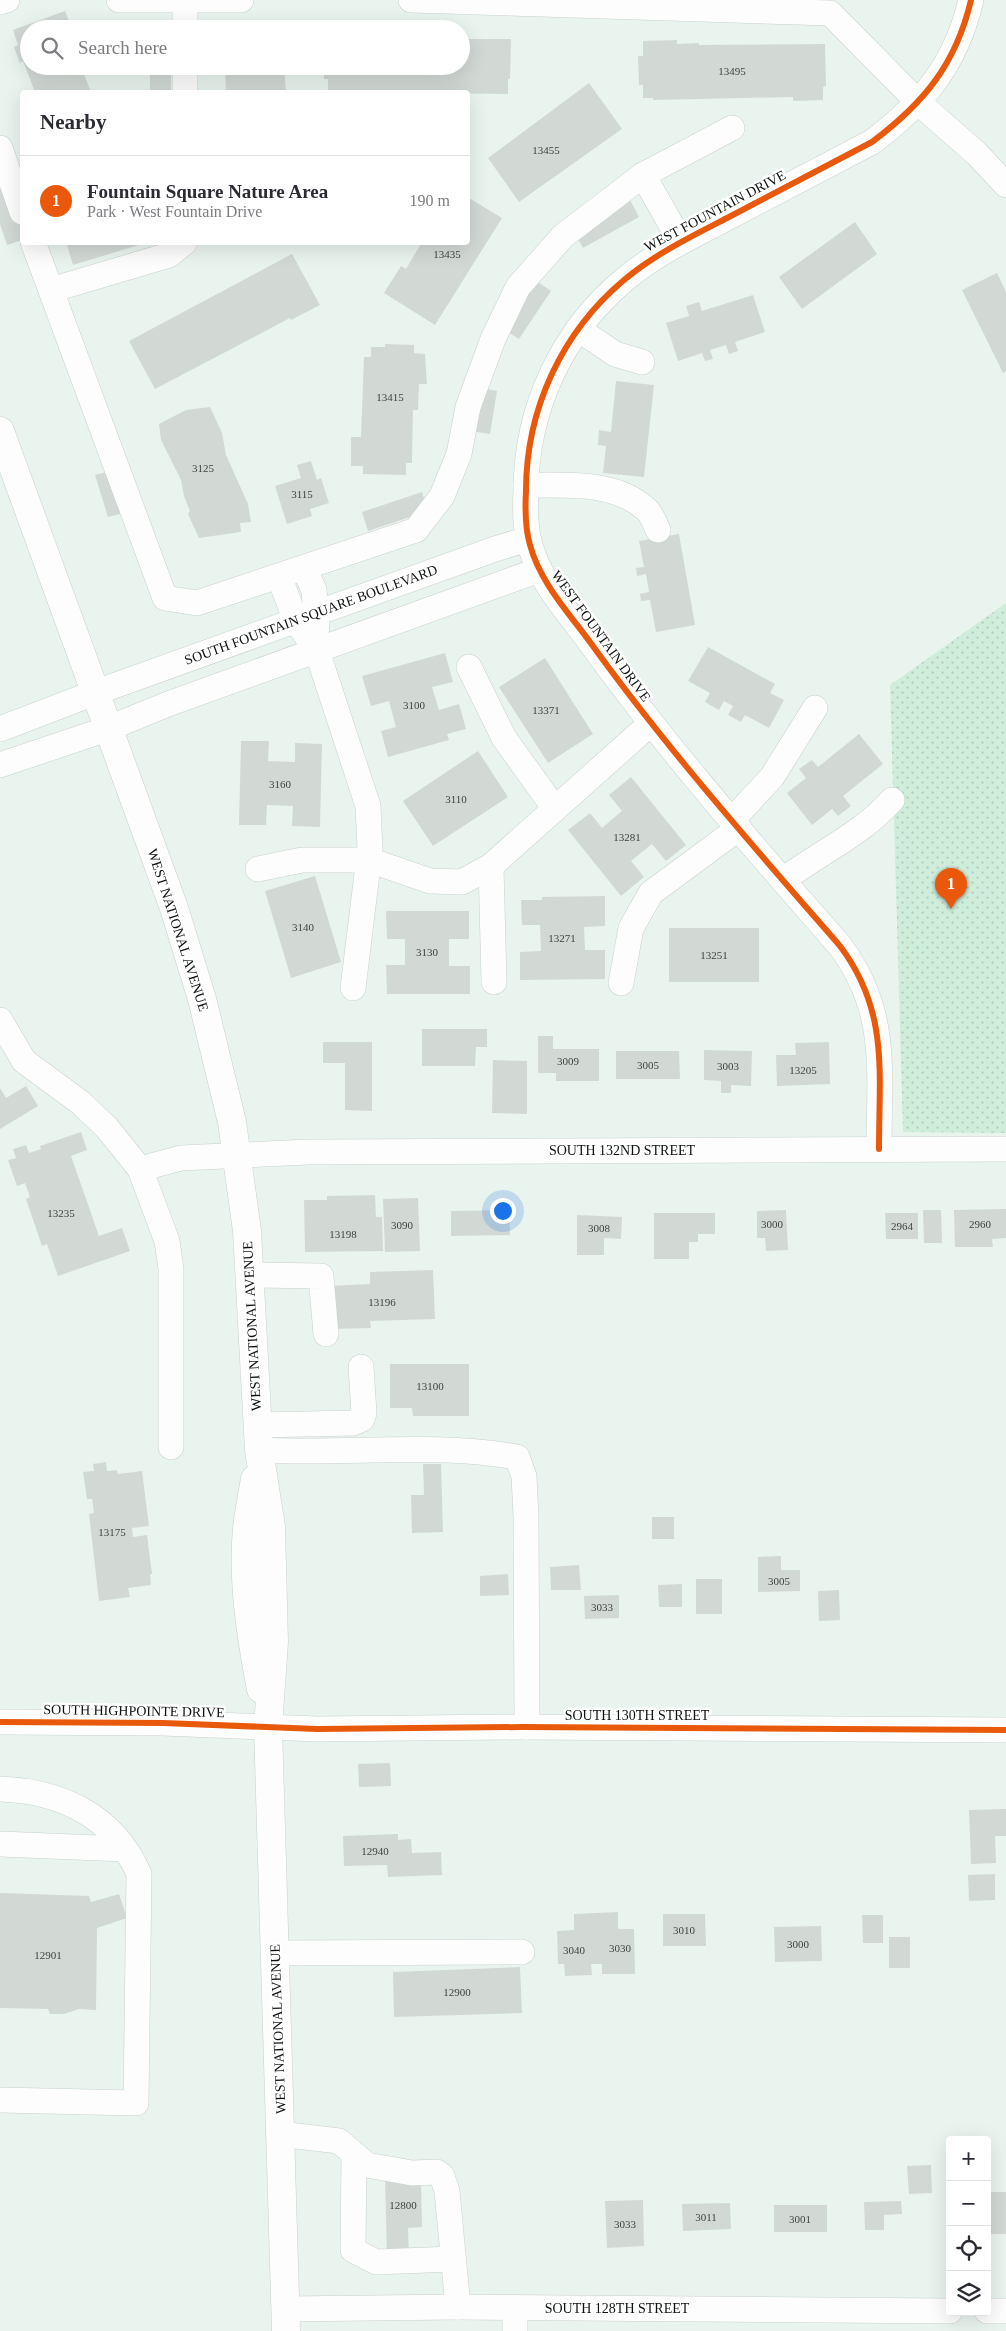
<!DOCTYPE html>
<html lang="en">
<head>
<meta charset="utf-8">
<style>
  body { margin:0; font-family:"Times New Roman",serif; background:#f7f7f7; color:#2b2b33 }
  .controls { position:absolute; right:15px; bottom:15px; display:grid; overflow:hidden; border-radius:5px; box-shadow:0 5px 20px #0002 }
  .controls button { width:45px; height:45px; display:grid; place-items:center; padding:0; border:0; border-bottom:1px solid #e1e1e2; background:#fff; color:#2b2b33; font:25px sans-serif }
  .you { position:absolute; left:502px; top:1210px; width:18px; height:18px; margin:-12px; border:4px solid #fff; border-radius:50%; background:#1a73e8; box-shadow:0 0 0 8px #1a73e833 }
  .badge { display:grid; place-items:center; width:32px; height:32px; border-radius:50%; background:#ea580c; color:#fff; font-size:16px; font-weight:700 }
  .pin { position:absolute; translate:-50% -41px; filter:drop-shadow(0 1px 2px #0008) }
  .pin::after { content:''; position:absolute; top:26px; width:18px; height:15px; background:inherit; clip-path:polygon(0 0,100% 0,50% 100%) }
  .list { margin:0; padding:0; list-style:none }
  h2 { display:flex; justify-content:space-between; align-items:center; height:65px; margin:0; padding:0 20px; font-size:21px }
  h2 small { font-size:16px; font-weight:400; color:#7c7c81 }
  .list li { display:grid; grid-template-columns:32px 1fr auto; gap:15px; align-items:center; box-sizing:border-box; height:90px; padding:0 20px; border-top:1px solid #e1e1e2 }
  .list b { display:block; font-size:19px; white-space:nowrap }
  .list p { margin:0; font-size:16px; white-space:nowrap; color:#7c7c81 }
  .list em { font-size:16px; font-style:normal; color:#7c7c81 }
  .icon { flex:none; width:28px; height:28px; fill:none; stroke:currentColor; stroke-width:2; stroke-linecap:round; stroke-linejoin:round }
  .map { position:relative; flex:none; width:1006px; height:2331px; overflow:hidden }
  .search { position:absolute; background:#fff; box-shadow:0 5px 20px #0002; left:20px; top:20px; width:450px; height:55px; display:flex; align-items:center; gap:12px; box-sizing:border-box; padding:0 18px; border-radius:28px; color:#7c7c81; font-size:19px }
  .panel { position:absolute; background:#fff; box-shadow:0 5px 20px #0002; left:20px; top:90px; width:450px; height:155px; border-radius:5px }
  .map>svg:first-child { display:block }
</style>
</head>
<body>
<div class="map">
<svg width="1006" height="2331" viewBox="0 0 1006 2331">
  <defs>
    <pattern id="grass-dots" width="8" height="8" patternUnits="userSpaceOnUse" patternTransform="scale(1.25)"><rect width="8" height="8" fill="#cfeddb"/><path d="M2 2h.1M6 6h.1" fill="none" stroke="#b1cabb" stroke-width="1.8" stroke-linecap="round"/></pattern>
  </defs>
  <rect width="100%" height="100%" fill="#eaf4ee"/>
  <polygon fill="url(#grass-dots)" points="1006,603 1006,1133 903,1132 890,685"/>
  <g fill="#d2d9d5">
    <polygon points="65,11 72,29 29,29 29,66 83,66 82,69 91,92 35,92 23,61 20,63 14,47 18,45 13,30"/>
    <rect x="150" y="23" width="21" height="6"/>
    <polygon points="461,39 511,39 510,79 508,79 508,94 328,92 328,79 324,79 324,66 461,66"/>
    <polygon points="677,40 677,44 699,43 699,45 825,44 826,86 823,87 823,100 793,101 793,97 653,100 653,98 643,98 643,85 639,85 638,56 643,56 643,41"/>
    <rect x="150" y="66" width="21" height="26"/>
    <polygon points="225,66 284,66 286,92 226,92"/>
    <polygon points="589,83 622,129 519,202 488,158"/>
    <polygon points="5,178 22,227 22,240 7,245 0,224 0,179"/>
    <polygon points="469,198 502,218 435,325 384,293 401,266 406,269 422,242 468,242"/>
    <polygon points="630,200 639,217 583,248 574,232"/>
    <polygon points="855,222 877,254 802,309 779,277"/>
    <polygon points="77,242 145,242 145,243 73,265 67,245"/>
    <polygon points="292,254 320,305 291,320 290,318 155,389 129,341"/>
    <polygon points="997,273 1006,292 1006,371 1003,373 962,290"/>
    <polygon points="535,280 551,291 519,339 503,329"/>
    <polygon points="753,295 765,332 735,342 738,351 729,354 726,345 710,350 713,359 705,361 702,353 678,361 666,323 689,316 686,306 699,302 702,311"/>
    <polygon points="385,344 414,345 414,353 425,354 427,384 419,384 418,410 413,410 412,463 406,463 406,475 363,474 363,466 351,466 351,437 361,437 364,357 371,357 371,347 385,347"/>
    <polygon points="616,381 654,385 644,477 603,473 606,446 598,445 599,430 611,432"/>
    <polygon points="477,387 497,391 490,434 470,431"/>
    <polygon points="210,407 222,433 226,455 248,504 251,522 240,523 241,532 199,538 188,514 190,511 184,496 181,480 161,440 159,424 186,410"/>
    <polygon points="311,461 317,480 321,478 329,503 310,509 312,516 287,524 275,486 301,478 297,465"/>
    <polygon points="115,470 127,512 108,517 95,475"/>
    <polygon points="422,492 428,511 368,531 362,512"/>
    <polygon points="679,534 695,625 656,632 650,600 641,601 640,594 649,592 646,574 637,576 636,568 644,567 639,541"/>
    <polygon points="708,647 775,684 770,693 784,700 769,728 745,715 741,722 728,715 733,706 724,701 719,710 705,702 710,693 688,681"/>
    <polygon points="445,653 453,682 432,687 439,710 459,704 466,729 447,734 449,740 388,757 381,731 396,727 389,701 371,706 362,676"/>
    <polygon points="545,658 593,734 548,763 499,687"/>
    <polygon points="859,734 883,764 843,796 851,806 838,816 832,809 812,825 787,793 806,778 799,769 812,760 818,767"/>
    <polygon points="241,741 269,741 268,761 295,762 295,743 322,744 320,827 292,826 293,806 267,805 266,825 239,825"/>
    <polygon points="478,751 508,797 433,846 403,801"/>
    <polygon points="631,777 686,845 666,861 652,844 631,861 644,877 621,896 568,830 590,813 602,828 622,811 609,795"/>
    <polygon points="315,876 341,962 291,978 265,891"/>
    <polygon points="605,896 605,926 584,927 585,950 605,950 605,979 520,980 520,952 541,951 540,925 522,925 521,900 542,900 542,897"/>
    <polygon points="386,911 469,911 469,939 449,939 449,966 470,966 470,994 387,994 386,965 405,965 405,939 387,939"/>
    <rect x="669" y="928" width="90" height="54"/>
    <polygon points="422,1029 487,1029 487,1047 476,1047 475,1066 422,1066"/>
    <polygon points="538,1036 553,1036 553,1049 599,1049 599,1081 556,1081 556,1073 538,1073"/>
    <polygon points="323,1042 372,1042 372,1111 345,1110 345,1063 323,1063"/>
    <polygon points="829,1042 830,1084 777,1086 776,1055 796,1055 795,1043"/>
    <polygon points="704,1050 752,1051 751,1086 731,1085 731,1093 721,1093 721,1081 704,1080"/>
    <polygon points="616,1051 679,1051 680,1079 616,1079"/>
    <polygon points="493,1060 527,1061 527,1114 492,1113"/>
    <polygon points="26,1086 38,1106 0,1129 0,1088 6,1098"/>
    <polygon points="81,1132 87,1150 71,1156 99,1236 122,1228 130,1251 58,1276 47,1244 42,1246 26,1199 30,1197 25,1183 17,1186 8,1160 16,1158 13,1149 26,1145 29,1153 41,1149 40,1146"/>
    <polygon points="375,1195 376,1217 382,1217 383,1251 305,1252 304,1200 327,1200 327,1196"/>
    <polygon points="418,1198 420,1251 385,1252 383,1199"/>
    <polygon points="1006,1209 1006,1238 992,1239 993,1247 955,1247 954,1210"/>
    <polygon points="509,1210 510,1235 451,1236 451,1211"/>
    <polygon points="786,1210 788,1250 766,1251 765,1238 757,1238 757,1211"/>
    <polygon points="923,1210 941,1210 942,1243 924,1243"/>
    <polygon points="654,1213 715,1213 715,1234 698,1234 698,1242 689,1242 689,1259 654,1259"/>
    <polygon points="885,1213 918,1213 918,1239 886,1239"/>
    <polygon points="577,1215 622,1217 621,1239 604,1238 604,1255 577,1255"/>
    <polygon points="433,1270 435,1319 370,1321 371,1328 331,1329 329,1286 370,1284 370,1272"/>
    <polygon points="390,1364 469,1364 469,1416 413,1416 412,1408 390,1408"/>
    <polygon points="106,1462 107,1471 117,1470 118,1474 142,1471 149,1526 132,1528 133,1537 147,1535 152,1574 150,1574 151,1585 128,1588 130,1597 99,1601 89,1514 94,1513 92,1499 87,1499 83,1472 94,1471 93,1464"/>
    <polygon points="423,1464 441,1464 443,1532 412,1533 411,1495 424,1495"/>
    <rect x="652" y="1517" width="22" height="22"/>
    <polygon points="781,1556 781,1570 800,1570 800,1591 758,1592 758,1557"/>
    <polygon points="579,1565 581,1590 551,1590 550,1567"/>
    <polygon points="508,1574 509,1595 480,1596 480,1576"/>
    <rect x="696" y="1579" width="26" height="35"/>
    <polygon points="682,1584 682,1607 659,1607 658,1585"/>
    <polygon points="839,1590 840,1620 819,1621 818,1591"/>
    <polygon points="619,1595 619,1618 585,1619 584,1596"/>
    <polygon points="390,1763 391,1786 359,1787 358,1764"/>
    <polygon points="1006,1809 1006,1836 995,1836 996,1863 971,1864 969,1810"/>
    <polygon points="398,1834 398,1840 411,1839 412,1853 441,1852 442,1875 388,1877 387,1865 344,1866 343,1836"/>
    <polygon points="995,1874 995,1900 969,1901 968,1875"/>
    <polygon points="0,1893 89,1896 91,1902 119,1894 127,1918 97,1928 96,2010 79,2009 64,2014 50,2014 48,2009 0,2008"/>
    <polygon points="618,1912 618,1929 634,1929 635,1974 602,1974 602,1964 591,1964 592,1975 565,1976 564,1964 558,1964 557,1931 574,1930 574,1914"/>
    <polygon points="663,1914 705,1914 706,1946 663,1946"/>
    <polygon points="862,1915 883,1915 883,1943 863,1943"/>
    <polygon points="821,1926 822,1961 775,1962 774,1927"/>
    <rect x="889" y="1937" width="21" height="31"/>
    <polygon points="520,1967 522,2013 394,2017 393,1972"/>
    <polygon points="931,2165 932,2193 909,2194 907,2166"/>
    <polygon points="385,2177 421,2183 422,2227 408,2228 409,2256 387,2257"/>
    <rect x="987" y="2192" width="19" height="42"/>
    <polygon points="643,2200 644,2246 607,2248 605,2201"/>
    <polygon points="901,2201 902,2214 884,2215 884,2230 865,2230 864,2202"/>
    <polygon points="730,2203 731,2229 683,2231 682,2204"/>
    <rect x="774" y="2205" width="53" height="27"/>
  </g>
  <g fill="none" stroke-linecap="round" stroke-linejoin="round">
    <defs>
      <g id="minor">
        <polyline points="119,0 241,0"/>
        <polyline points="411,0 830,13 919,103 977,154 1006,185"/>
        <polyline points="0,2 7,0"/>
        <polyline points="185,29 185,0"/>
        <polyline points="185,92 185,66"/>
        <polyline points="0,148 22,212"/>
        <polyline points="643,175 681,242"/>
        <polyline points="33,242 165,598 197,603 416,530 442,496 459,454 468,407 493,339 518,287 563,236 643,175 732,128"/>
        <polyline points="51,290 169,255 185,242"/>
        <polyline points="578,329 615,354 642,362"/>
        <path d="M 526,485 C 566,486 615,480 647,510 C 652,515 655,524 658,530"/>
        <polyline points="304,568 314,590 317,628"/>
        <polyline points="279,576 296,621 317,651 368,806 370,849 353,988"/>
        <polyline points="469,667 504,738 555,809"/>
        <polyline points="0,729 94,693 495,549 528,539"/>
        <polyline points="0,765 107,729 168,704 539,570"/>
        <polyline points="732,820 772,777 815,708"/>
        <polyline points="491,866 494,982"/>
        <polyline points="258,869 302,860 369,860 430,881 462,882 491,866 650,724"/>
        <path d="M 783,880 C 819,853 862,834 892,800"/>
        <polyline points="621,983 631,928 651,893 739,828"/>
        <polyline points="0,1020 24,1061 81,1103 107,1128 140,1169"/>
        <path d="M 879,1149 C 879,1072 889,1011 840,946 C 754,847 667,749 590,642 C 568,612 540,582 530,545 C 525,528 525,509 526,491 C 526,409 562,332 624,280 C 655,254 692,236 727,218 C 776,192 824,167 872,142 C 924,103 956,64 971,0"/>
        <polyline points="250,1275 321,1276 326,1334"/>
        <polyline points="258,1425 353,1423 362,1419 364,1413 361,1367"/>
        <polyline points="171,1447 171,1269 167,1241 140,1169 181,1158 308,1152 1006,1149"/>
        <path d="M 259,1450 C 345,1455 432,1442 517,1457 L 524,1476 L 526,1517 L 527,1727"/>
        <polyline points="0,1722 163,1723 317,1729 522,1727 1006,1730"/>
        <path d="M 0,1789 C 61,1791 114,1816 139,1874 L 136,2103 L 0,2100"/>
        <polyline points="0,1844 124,1849"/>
        <polyline points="275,1953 522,1952"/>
        <polyline points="280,2134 339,2141 367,2165 412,2173 437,2172 442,2176 447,2191 458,2307"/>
        <polyline points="354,2154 353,2250 376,2262 453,2259"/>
        <polyline points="285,2309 458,2307 950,2311"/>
        <polyline points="987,2311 1006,2311"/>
        <polyline points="515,2331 515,2307"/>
      </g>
      <g id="major">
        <polyline points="0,431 174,908 202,999 232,1122 247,1231 259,1450 271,1527 274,1642 268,1727 286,2331"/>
        <path d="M 255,1479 C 252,1495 249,1512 247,1528 C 242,1581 251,1637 261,1689"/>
      </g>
    </defs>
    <use href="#minor" stroke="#c8d0cb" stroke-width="26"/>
    <use href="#major" stroke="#c8d0cb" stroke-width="29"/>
    <use href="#minor" stroke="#fcfdfc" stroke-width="25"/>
    <use href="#major" stroke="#fcfdfc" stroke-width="28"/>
    <defs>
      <g id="cycleway">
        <path d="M 879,1149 C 879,1072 889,1011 840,946 C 754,847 667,749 590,642 C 568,612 540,582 530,545 C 525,528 525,509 526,491 C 526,409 562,332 624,280 C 655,254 692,236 727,218 C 776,192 824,167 872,142 C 924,103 956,64 971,0"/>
        <polyline points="0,1722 163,1723 317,1729 522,1727 1006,1730"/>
      </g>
    </defs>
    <use href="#cycleway" stroke="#fff" stroke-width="9"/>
    <use href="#cycleway" stroke="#e8590c" stroke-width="6"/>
  </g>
  <g text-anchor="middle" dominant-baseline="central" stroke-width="5" stroke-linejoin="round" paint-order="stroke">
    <g font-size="11" fill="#3f4542">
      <text x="732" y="71">13495</text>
      <text x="546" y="150">13455</text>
      <text x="447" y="254">13435</text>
      <text x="390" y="397">13415</text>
      <text x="203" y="468">3125</text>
      <text x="302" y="494">3115</text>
      <text x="414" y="705">3100</text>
      <text x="546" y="710">13371</text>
      <text x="280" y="784">3160</text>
      <text x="456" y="799">3110</text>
      <text x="627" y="837">13281</text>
      <text x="303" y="927">3140</text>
      <text x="562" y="938">13271</text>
      <text x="427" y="952">3130</text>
      <text x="714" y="955">13251</text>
      <text x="568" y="1061">3009</text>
      <text x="648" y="1065">3005</text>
      <text x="728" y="1066">3003</text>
      <text x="803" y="1070">13205</text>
      <text x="61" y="1213">13235</text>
      <text x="772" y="1224">3000</text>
      <text x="980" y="1224">2960</text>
      <text x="402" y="1225">3090</text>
      <text x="902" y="1226">2964</text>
      <text x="599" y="1228">3008</text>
      <text x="343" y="1234">13198</text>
      <text x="382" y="1302">13196</text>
      <text x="430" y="1386">13100</text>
      <text x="112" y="1532">13175</text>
      <text x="779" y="1581">3005</text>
      <text x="602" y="1607">3033</text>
      <text x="375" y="1851">12940</text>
      <text x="684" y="1930">3010</text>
      <text x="798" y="1944">3000</text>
      <text x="620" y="1948">3030</text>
      <text x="574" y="1950">3040</text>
      <text x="48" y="1955">12901</text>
      <text x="457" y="1992">12900</text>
      <text x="403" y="2205">12800</text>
      <text x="706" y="2217">3011</text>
      <text x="800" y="2219">3001</text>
      <text x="625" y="2224">3033</text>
    </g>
    <g font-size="14" fill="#0d120f" stroke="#fff">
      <text transform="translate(715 211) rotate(-28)">WEST FOUNTAIN DRIVE</text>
      <text transform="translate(311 615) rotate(-20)">SOUTH FOUNTAIN SQUARE BOULEVARD</text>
      <text transform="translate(601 636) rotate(54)">WEST FOUNTAIN DRIVE</text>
      <text transform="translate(178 930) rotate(72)">WEST NATIONAL AVENUE</text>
      <text x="622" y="1150">SOUTH 132ND STREET</text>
      <text transform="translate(252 1326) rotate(-93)">WEST NATIONAL AVENUE</text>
      <text transform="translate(134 1711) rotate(1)">SOUTH HIGHPOINTE DRIVE</text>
      <text x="637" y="1715">SOUTH 130TH STREET</text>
      <text transform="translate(278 2029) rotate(-92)">WEST NATIONAL AVENUE</text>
      <text x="617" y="2308">SOUTH 128TH STREET</text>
    </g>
  </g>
</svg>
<div class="controls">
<button>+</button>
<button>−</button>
<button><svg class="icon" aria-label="locate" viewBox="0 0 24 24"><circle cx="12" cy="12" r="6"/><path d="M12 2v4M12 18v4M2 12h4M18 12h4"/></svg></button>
<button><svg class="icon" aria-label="layers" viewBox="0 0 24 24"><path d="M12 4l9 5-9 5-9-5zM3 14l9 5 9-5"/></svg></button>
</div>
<div class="you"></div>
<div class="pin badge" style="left:951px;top:909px">1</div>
<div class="search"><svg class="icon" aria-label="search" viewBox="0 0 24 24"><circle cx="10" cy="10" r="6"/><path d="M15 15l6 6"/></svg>Search here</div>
<section class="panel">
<h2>Nearby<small></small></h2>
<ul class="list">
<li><span class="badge">1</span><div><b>Fountain Square Nature Area</b><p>Park · West Fountain Drive</p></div><em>190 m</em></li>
</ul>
</section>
</div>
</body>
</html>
